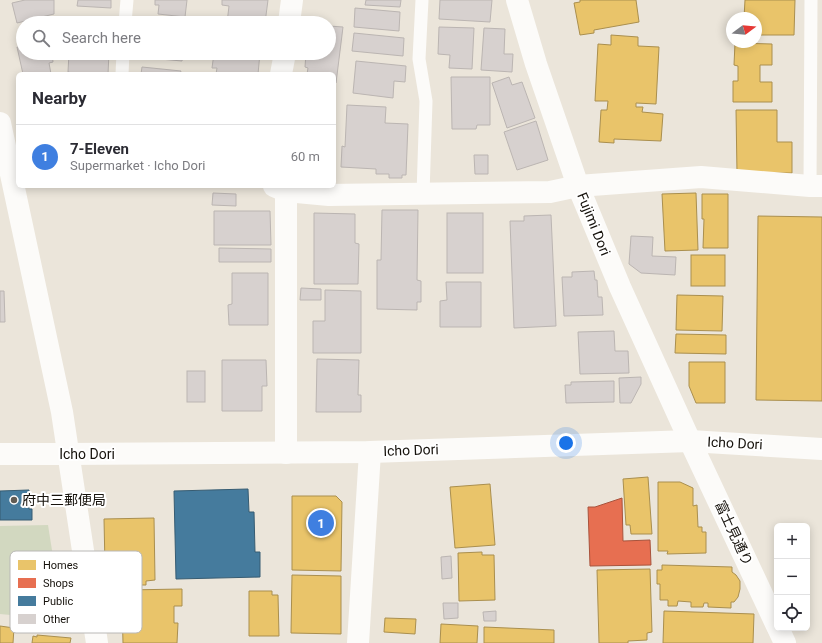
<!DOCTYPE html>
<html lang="en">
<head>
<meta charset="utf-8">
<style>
  body { margin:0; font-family:Roboto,"Noto Sans JP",sans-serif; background:#f7f7f7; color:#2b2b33 }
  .controls { position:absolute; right:12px; bottom:12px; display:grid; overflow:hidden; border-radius:6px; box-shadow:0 2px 10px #0003 }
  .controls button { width:36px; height:36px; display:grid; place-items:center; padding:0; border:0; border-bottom:1px solid #e1e1e2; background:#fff; color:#2b2b33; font:20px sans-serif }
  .compass { position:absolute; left:726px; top:12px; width:36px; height:36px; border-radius:50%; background:#fff; box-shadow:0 2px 10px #0003; rotate:74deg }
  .you { position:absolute; left:566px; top:443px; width:14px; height:14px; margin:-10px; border:3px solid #fff; border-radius:50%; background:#1a73e8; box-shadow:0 0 0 6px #1a73e833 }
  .badge { display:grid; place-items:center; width:26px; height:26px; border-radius:50%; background:#2563eb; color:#fff; font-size:13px; font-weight:700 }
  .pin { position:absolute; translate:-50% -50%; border:2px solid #fff; box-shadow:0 1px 4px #0006 }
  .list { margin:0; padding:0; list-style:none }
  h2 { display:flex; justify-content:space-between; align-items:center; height:52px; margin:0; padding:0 16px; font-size:17px }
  h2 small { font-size:13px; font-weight:400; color:#7c7c81 }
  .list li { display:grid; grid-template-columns:26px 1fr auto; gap:12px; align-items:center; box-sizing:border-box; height:64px; padding:0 16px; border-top:1px solid #e1e1e2 }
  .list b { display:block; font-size:15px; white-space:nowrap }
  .list p { margin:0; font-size:13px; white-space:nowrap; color:#7c7c81 }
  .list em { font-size:13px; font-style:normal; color:#7c7c81 }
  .icon { flex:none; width:22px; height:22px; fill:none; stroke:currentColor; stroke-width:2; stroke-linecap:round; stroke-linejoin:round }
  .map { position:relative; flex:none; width:822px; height:643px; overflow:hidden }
  .search { position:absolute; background:#fff; box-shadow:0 2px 10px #0003; left:16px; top:16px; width:320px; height:44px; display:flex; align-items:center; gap:10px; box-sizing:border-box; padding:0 14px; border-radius:22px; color:#7c7c81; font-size:15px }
  .panel { position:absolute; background:#fff; box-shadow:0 2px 10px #0003; left:16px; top:72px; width:320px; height:116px; border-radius:6px }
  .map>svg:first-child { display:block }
</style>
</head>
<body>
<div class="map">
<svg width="822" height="643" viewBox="0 0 822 643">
  <rect width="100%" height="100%" fill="#ebe5da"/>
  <polygon fill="#d2d8c0" points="48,525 63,620 0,614 0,526"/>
  <g fill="#e9c46a" stroke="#aa8f4e">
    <polygon points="580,0 636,0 639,22 594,30 594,33 580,35 574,3 580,2"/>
    <polygon points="745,0 795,0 794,35 756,35 756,18 744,18"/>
    <polygon points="611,35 638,37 638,46 659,47 656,104 636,103 636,107 643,107 642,112 663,114 661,141 614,139 614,143 599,142 601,110 607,110 608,101 595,101 598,44 611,45"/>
    <polygon points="735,43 772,44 772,65 760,65 760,82 772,82 772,102 733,102 733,81 738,81 738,66 734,65"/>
    <polygon points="736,110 777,110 777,142 792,142 792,173 737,173"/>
    <polygon points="696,193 698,250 665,251 662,194"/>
    <polygon points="702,194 728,194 728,248 703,248 704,219 702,219"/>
    <polygon points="758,216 822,217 822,401 756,400"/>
    <rect x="691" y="255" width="34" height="31"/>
    <polygon points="677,295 723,296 722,331 676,330"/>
    <polygon points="676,334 726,335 726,354 675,353"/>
    <polygon points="689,362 725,362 725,403 696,403 689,386"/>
    <polygon points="648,477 652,534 631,534 630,525 626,525 623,479"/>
    <polygon points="658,482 680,482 693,488 693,506 697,505 698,527 702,527 702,532 706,532 706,553 667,554 668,551 658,551"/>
    <polygon points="490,484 495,545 455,548 450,487"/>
    <polygon points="292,496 336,496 342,502 341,571 292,570"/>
    <polygon points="154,518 155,580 146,581 146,585 120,585 120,582 115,582 115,566 105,566 104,519"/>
    <polygon points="482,552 482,555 494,555 495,600 459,601 458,553"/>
    <polygon points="662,565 732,567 732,572 736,575 740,581 740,589 738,597 734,602 731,602 731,608 708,607 708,603 704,603 703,607 691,607 691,602 678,601 677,606 668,606 668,600 660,600 660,584 657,584 657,570 662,570"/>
    <polygon points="650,569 652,632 647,633 647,640 628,641 628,643 599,643 597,570"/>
    <polygon points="292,575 341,576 341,634 291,633"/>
    <polygon points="182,589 182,606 174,606 174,623 178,623 177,643 123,643 122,604 126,604 126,590"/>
    <polygon points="249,591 272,591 272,595 278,595 279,636 249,636"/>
    <polygon points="664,611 754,614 753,643 663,643"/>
    <polygon points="385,618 416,619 415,634 384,632"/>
    <polygon points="441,624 478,626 477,643 440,643"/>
    <polygon points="0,626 14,628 13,643 0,643"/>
    <polygon points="484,627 554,630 554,643 484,643"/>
    <polygon points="37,635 71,638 70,643 32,643 33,636 37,637"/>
  </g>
  <polygon fill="#e76f51" stroke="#a8533c" points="622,498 623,541 650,540 651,565 590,566 588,507 595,507"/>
  <g fill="#457b9d" stroke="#375c72">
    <polygon points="248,489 249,512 254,512 255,552 260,552 260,577 176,579 174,491"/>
    <polygon points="29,490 29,509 32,509 32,520 0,520 0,491"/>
  </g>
  <g fill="#d7d1cf" stroke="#bbb5b2">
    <polygon points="25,0 54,0 54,14 17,23 12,3"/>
    <polygon points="78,0 111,0 111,8 77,6"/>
    <polygon points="155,0 187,0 185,17 158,14 159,5 155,5"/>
    <polygon points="222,0 268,0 265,23 227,23 229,6 222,5"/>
    <polygon points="366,0 401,0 400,7 365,5"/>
    <polygon points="440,0 492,0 490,22 439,19"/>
    <polygon points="355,8 400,12 399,31 354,27"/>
    <polygon points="329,26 343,27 336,83 334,83 334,74 307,74 308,68 305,67 306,53 329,53"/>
    <polygon points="439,27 474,28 472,69 449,68 450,55 438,54"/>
    <polygon points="484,28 505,29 504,54 513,54 512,72 481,70"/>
    <polygon points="354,33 404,38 403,56 352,51"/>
    <polygon points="23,46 23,53 52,53 53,62 49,63 51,74 23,74 17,47"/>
    <polygon points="69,53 109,53 108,74 72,74 72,73 68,72"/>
    <polygon points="144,53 183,53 182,61 160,59 160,55"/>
    <polygon points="214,53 260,53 258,74 216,74 217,68 212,68"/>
    <polygon points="356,61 406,66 405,82 394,81 393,98 353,93"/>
    <polygon points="142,67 181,71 180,74 141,74"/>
    <polygon points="451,77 490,77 490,125 477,125 476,129 452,129"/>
    <polygon points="509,77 512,85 522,82 535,118 507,128 492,83"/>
    <polygon points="347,105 386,107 385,123 408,124 406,175 402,175 402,178 389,178 389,174 376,174 376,169 341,167 342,146 345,147"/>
    <polygon points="536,121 548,160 517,170 504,132"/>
    <polygon points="474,155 488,155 488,174 475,174"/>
    <polygon points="213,193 236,194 236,206 212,205"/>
    <polygon points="382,210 418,210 417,280 421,281 421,302 417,302 417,310 377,309 377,260 381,260"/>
    <polygon points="214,211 270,211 271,245 214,245"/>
    <polygon points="314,213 355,214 355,243 359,244 358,284 314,284"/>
    <rect x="447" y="213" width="36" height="60"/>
    <polygon points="551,215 556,326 514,328 510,221 524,221 524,216"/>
    <polygon points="631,236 653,237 652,256 676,257 675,275 641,273 629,264"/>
    <polygon points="219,248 271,249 271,262 219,262"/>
    <polygon points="594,271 595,280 597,280 598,297 602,297 603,315 564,316 562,277 572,277 572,272"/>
    <polygon points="232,273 268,273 268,325 229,325 228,305 232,304"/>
    <polygon points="446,282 481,282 481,327 440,327 440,301 447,300"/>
    <polygon points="301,288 321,289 321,300 300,300"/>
    <polygon points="325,290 361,291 361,353 313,353 313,321 325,321"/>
    <polygon points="0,291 4,291 5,322 0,322"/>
    <polygon points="614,331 615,351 628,351 629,373 580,374 578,332"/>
    <polygon points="317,359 359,360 358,395 361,395 361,412 316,412"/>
    <polygon points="222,360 266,360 267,386 262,386 262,411 222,411"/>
    <rect x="187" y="371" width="18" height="31"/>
    <polygon points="641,377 641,384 631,403 620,403 619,378"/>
    <polygon points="614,381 614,402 566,403 565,385 571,385 571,382"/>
    <polygon points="451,556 452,578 442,579 441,557"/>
    <polygon points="443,603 458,603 458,618 444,619"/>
    <polygon points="496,611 496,621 484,621 483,612"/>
  </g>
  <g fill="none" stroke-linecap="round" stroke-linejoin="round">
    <g stroke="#fcfbf9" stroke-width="13">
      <polyline points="422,0 419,59 426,101 423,194"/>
      <polyline points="125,23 127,0"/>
      <polyline points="122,74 123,53"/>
      <polyline points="810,186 811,0"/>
    </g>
    <g stroke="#fcfbf9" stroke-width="22">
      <polyline points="517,0 536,64 578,186 620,287 690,441"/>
      <polyline points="289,23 292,0"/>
      <polyline points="281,74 285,53"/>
      <polyline points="0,123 62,412 97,643"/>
      <polyline points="274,186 286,191 329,195 550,192 578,186 701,177 810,186 822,186"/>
      <polyline points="286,453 286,191"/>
      <polyline points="358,643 370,452"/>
    </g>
    <g stroke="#fcfbf9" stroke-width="22">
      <polyline points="690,441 777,626"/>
      <polyline points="0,454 68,454 370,452 690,441 822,449"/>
      <polyline points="778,628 785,643"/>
    </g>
  </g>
  <circle fill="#615c54" stroke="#fff" stroke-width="1.5" cx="14" cy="500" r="4"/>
  <g text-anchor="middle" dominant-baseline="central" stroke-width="4" stroke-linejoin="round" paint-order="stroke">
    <g font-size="14" fill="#16120c" stroke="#fff">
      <text transform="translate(594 224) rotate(68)">Fujimi Dori</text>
      <text transform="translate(735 443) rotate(3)">Icho Dori</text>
      <text transform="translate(411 450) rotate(-2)">Icho Dori</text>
      <text x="87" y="454">Icho Dori</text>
      <text transform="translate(734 533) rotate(65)">富士見通り</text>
    </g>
    <g font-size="14" fill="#16120c" stroke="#fff" text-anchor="start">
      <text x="22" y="500">府中三郵便局</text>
    </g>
  </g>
  <rect x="10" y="551" width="132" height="82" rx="6" fill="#fff" stroke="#b9b8b6" stroke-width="1"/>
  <rect x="18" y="560" width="18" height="10" fill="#e9c46a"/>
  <rect x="18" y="578" width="18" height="10" fill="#e76f51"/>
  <rect x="18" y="596" width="18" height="10" fill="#457b9d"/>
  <rect x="18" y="614" width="18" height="10" fill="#d7d1cf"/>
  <g font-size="11" fill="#16120c">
    <text x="43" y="569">Homes</text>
    <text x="43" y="587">Shops</text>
    <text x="43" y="605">Public</text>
    <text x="43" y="623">Other</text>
  </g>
</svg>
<div class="controls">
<button>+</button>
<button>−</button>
<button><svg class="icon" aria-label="locate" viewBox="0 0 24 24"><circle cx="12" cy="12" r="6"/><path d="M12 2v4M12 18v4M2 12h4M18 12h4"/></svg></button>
</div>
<svg class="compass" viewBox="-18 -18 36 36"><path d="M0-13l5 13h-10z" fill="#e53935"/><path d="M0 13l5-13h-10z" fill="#7c7c81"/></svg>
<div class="you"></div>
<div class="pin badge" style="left:321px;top:523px;background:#3f7fe0">1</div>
<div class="search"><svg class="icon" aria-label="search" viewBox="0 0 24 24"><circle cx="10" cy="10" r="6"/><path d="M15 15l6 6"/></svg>Search here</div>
<section class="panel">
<h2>Nearby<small></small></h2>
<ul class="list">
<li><span class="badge" style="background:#3f7fe0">1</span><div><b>7-Eleven</b><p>Supermarket · Icho Dori</p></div><em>60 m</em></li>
</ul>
</section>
</div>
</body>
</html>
